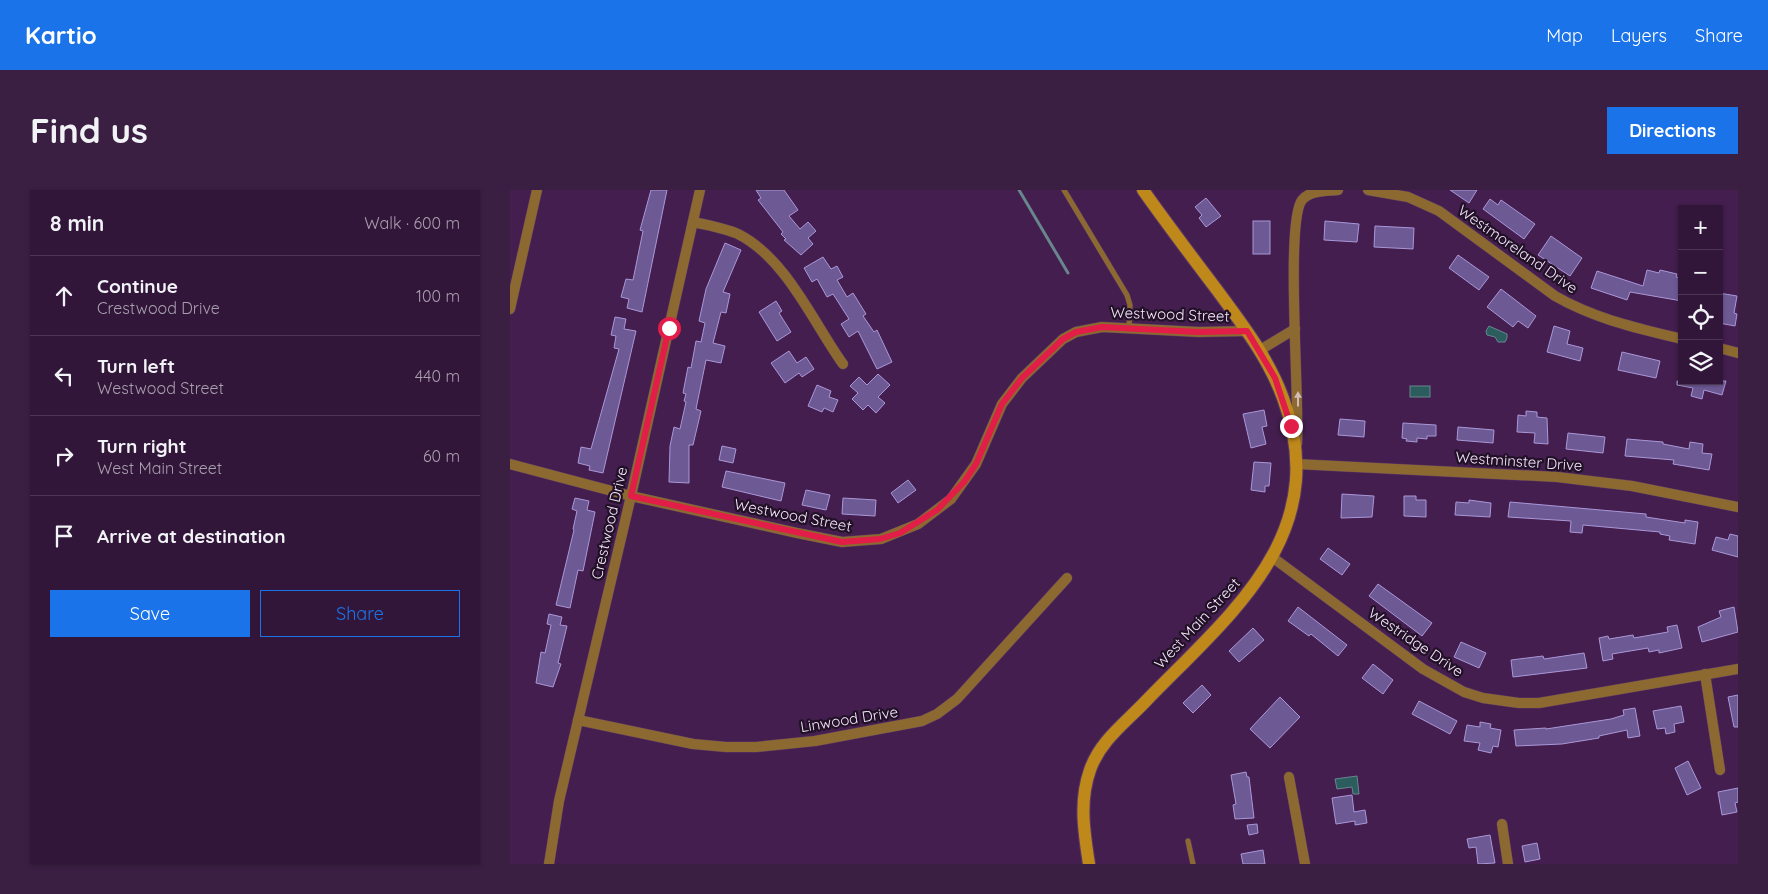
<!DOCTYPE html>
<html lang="en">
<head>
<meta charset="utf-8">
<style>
  body { margin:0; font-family:Quicksand,sans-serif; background:#3a1f42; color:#f1f3f6 }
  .controls { position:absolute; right:15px; top:15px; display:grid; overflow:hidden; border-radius:0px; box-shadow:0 1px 4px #0004 }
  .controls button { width:45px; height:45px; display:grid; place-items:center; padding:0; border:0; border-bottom:1px solid #4d3554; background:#32163a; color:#f1f3f6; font:25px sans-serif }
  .stop { position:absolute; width:15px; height:15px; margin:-11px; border:4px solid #e11d48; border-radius:50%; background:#fff }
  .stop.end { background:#e11d48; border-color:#fff; box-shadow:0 1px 5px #0008 }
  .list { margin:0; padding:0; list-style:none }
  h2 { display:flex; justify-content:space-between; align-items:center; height:65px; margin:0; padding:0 20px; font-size:21px }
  h2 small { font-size:16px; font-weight:400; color:#a89faf }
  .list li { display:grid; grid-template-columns:32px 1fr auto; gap:15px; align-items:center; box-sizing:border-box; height:80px; padding:0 20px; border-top:1px solid #4d3554 }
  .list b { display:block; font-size:19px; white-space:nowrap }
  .list p { margin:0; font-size:16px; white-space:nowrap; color:#a89faf }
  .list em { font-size:16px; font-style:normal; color:#a89faf }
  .actions { display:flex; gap:10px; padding:15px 20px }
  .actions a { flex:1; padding:11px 0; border:1px solid #1a73e8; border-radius:0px; text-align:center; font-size:18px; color:#1a73e8 }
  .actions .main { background:#1a73e8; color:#fff }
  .icon { flex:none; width:28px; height:28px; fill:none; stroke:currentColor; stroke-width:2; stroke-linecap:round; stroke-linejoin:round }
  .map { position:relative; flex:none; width:1228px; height:674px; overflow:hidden; border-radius:0px }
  header { display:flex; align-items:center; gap:30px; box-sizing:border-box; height:70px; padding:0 25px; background:#1a73e8; color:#fff }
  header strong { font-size:24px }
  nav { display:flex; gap:28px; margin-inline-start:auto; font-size:18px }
  .intro { display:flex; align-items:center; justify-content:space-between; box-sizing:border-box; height:120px; padding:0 30px }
  h1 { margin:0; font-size:35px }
  .button { padding:12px 22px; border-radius:0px; background:#1a73e8; color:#fff; font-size:18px; font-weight:700 }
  main { display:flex; gap:30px; padding:0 30px }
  aside { flex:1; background:#32163a; border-radius:0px; box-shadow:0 1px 4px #0004 }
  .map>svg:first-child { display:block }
</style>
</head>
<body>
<header>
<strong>Kartio</strong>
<nav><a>Map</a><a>Layers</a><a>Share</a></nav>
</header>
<div class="intro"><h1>Find us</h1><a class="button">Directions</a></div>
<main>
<aside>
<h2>8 min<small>Walk · 600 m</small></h2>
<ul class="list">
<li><svg class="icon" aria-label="ahead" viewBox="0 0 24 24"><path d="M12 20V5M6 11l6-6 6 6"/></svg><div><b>Continue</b><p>Crestwood Drive</p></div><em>100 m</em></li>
<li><svg class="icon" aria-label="left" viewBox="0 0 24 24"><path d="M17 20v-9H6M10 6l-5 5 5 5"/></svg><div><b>Turn left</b><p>Westwood Street</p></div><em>440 m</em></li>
<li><svg class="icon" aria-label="right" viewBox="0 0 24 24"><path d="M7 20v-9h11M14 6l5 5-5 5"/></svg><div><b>Turn right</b><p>West Main Street</p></div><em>60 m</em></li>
<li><svg class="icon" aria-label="arrive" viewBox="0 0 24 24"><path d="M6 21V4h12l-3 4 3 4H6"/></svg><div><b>Arrive at destination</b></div></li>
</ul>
<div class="actions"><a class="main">Save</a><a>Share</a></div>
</aside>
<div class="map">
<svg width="1228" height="674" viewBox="0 0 1228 674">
  <rect width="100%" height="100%" fill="#431e4e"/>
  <g fill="#2c5d5e" stroke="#69868e">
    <polygon points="979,136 997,144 997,148 995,152 988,152 985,147 977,145 976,141"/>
    <rect x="900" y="196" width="20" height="11"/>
    <polygon points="847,586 849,604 843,604 842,597 827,599 825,589"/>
  </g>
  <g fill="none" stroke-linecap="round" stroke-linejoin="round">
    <polyline stroke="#69868e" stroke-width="3" points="509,0 558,83"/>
  </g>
  <g fill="#6d5a95" stroke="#aa97d7">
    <polygon points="141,0 157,0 132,122 117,118 119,109 111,107 116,89 123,90 133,41 130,40"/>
    <polygon points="246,0 274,0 288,20 279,26 290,39 298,32 306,41 298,48 303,54 291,65 274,50 276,49 271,44 273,42 248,10 251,8"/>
    <polygon points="940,0 967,0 959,13"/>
    <polygon points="696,8 711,26 696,37 689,28 692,25 685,17"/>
    <polygon points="980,9 988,15 991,10 1025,34 1014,49 973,19"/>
    <rect x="743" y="31" width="17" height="33"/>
    <polygon points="815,31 849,34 847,52 814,50"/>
    <polygon points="865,36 904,38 903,59 864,57"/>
    <polygon points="1041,46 1072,68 1060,86 1028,65"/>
    <polygon points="215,53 231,60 213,102 220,104 216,123 211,122 203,153 215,156 211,173 196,170 186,219 191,221 183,255 179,255 179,293 159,292 160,256 164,237 170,239 176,212 174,211 176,204 173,203 178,177 181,178 186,151 191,152 195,133 189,131 196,99"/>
    <polygon points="948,65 979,87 969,100 939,78"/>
    <polygon points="313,67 321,79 327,76 333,87 327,90 337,107 343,103 356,124 353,126 364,142 367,140 382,172 367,179 348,141 339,147 331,134 339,129 323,104 317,107 307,89 302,92 294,78"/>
    <polygon points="1137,80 1149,83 1150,80 1167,84 1166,87 1172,88 1172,111 1120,102 1117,110 1081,98 1087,81 1133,96"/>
    <polygon points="991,99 1026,126 1018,138 1008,131 1003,137 977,117"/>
    <polygon points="1209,103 1227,106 1224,123 1227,124 1225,136 1209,133"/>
    <polygon points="266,111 272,121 269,123 281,142 267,151 249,122"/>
    <polygon points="105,127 116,129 114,139 126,141 93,283 79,280 80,276 68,273 71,257 81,259 109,159 104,158 106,146 101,145"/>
    <polygon points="1044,136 1060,141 1057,154 1073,158 1070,171 1037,162"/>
    <polygon points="279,161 287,173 296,167 304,179 292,187 289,183 275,193 261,173"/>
    <polygon points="1112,162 1150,171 1146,188 1108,180"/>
    <polygon points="368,184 380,195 368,207 375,213 366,223 358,215 353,220 342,209 348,203 340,196 349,187 357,195"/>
    <polygon points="1167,191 1216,191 1212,205 1194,200 1192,209 1181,206 1183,198 1167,195"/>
    <polygon points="307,195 321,201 319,207 328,210 323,222 314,218 312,222 298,216"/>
    <polygon points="754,220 757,236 752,237 756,254 741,258 733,224"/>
    <polygon points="1016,221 1027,222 1027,227 1037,228 1038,254 1024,253 1025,243 1007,242 1008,225 1016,226"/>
    <polygon points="830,229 855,231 854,247 828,245"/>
    <polygon points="893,233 926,235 926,246 917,246 917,249 907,248 907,252 896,251 897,249 892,248"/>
    <polygon points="948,237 984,240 983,253 947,250"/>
    <polygon points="1058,243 1095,247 1093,263 1056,259"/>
    <polygon points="1117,249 1153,252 1153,254 1179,259 1180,252 1193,254 1192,263 1202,264 1199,280 1163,274 1164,270 1115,266"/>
    <polygon points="212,256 226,259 223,273 209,270"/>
    <polygon points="744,272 761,273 759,296 755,296 755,302 741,300"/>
    <polygon points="216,281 275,293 271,311 212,297"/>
    <polygon points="398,290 406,300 388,313 381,303"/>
    <polygon points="296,300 320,305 316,320 292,315"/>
    <polygon points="832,304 864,306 862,327 831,328"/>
    <polygon points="894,306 906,306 906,310 916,310 916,327 894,326"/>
    <polygon points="65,308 79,311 77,320 85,322 73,381 68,380 60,418 46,415 64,340 63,339 67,321 62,319"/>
    <polygon points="333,308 366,310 365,326 332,324"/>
    <polygon points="959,310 981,313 980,327 945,325 946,312 959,313"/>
    <polygon points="1000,312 1136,324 1136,327 1175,333 1175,330 1188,332 1185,354 1159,350 1160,346 1150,344 1150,342 1073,335 1072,343 1060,342 1061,331 998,327"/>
    <polygon points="1220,344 1228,346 1228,367 1202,360 1206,347 1218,350"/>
    <polygon points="818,358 840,374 832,385 810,369"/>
    <polygon points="868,394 922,433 912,446 859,406"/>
    <polygon points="788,417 837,455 828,466 801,444 799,446 778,431"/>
    <polygon points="1224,417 1228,442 1192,452 1188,437 1211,427 1209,421"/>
    <polygon points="39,424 52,427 50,435 57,436 48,473 51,474 43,497 26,493 31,462 35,463 41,435 37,434"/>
    <polygon points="1167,435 1172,458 1149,463 1149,460 1139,462 1138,458 1102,464 1103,469 1093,471 1089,448 1098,446 1099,449 1123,445 1124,448 1158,442 1157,437"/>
    <polygon points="743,438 754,450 729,472 719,461"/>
    <polygon points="951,452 976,463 969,478 944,467"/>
    <polygon points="1074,463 1077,478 1003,487 1001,470 1033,466 1034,469"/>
    <polygon points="863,474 883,490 873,504 852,488"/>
    <polygon points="692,495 701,505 683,523 673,513"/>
    <polygon points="1228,505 1228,537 1224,537 1218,507"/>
    <polygon points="770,507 790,527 760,558 740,539"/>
    <polygon points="909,511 947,531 940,544 902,524"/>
    <polygon points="1171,516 1174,532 1164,534 1165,542 1156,544 1155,538 1147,539 1143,521"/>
    <polygon points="1125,518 1130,546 1118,548 1117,540 1089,546 1089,548 1052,554 1006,556 1004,540 1036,538 1036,539 1101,529 1114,525 1113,520"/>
    <polygon points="970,532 981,534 980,538 991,540 988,557 983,556 981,563 968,560 970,553 954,551 957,535 970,537"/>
    <polygon points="1178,571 1191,598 1177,605 1165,578"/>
    <polygon points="736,582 737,587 739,587 744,628 725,629 723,615 726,614 721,585"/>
    <polygon points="1228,598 1228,612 1225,613 1227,622 1212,625 1208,602"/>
    <polygon points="842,605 844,622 855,620 857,633 845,635 845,631 826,634 822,608"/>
    <polygon points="747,634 748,643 739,645 737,635"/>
    <polygon points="980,645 985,673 968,674 966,657 959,658 957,649"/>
    <polygon points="1027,653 1030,669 1015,672 1012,656"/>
    <polygon points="753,660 755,674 733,674 731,664"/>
  </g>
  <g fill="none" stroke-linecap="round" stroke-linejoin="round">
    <defs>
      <g id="lane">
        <polyline points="554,0 617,105 620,115 619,138"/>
        <polyline points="678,651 683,674"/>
      </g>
      <g id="street">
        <path d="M 858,0 L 898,7 L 929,21 L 1045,106 C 1085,129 1127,138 1172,149"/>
        <path d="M 183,32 C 198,35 214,38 228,44 C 276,68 303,132 333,174"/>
        <polyline points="0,119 27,0"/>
        <polyline points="1209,158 1228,163"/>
        <polyline points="750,160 785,139"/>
        <path d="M 787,254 C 790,213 775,32 792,10 C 800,0 817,1 828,0"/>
        <polyline points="0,274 121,306 287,343 332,352 371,349 408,334 441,309 466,274 492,214 512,188 553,149 566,142 592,137 689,142 737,141"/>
        <polyline points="786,274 1047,287 1122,296 1228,317"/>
        <polyline points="762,367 913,479 954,502 973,508 1009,513 1029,513 1228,479"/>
        <polyline points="1195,484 1210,580"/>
        <polyline points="68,530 183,554 216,557 246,557 305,551 412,531 427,524 447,509 557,388"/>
        <polyline points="779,587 795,674"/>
        <polyline points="992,634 998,674"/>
        <polyline points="39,674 49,611 121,306 190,0"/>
      </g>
      <path id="secondary" d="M 579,674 C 574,642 569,611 580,580 C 590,551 615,533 635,512 C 719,425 824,345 773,208 C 758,167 732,134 707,100 C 682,67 657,34 633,0"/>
    </defs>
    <use href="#lane" stroke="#5c3a66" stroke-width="6"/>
    <use href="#street" stroke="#5c3a66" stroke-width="11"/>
    <use href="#secondary" stroke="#5c3a66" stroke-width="14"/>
    <use href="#lane" stroke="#8c6930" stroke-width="5"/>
    <use href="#street" stroke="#8c6930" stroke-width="10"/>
    <use href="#secondary" stroke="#bf881b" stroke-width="12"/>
  </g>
  <defs><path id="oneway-solid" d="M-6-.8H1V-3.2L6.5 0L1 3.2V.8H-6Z" transform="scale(1.25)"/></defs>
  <use fill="#d2bab5" href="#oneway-solid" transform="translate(788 209) rotate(-90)"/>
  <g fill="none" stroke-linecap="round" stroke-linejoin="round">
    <polyline stroke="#e11d48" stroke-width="6" points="159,138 121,306 332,352 370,349 390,343 427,320 454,292 466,274 492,214 512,188 553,149 566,142 592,137 688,142 737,141 765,188 781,236"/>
  </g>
  <g text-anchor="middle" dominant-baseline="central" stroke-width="4.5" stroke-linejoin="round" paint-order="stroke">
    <g font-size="15" fill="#f7e5fd" stroke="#211126">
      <text transform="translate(1008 59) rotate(35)">Westmoreland Drive</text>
      <text transform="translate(660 124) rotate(2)">Westwood Street</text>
      <text transform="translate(1009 271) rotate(4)">Westminster Drive</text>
      <text transform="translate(283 325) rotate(11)">Westwood Street</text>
      <text transform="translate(99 333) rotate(-77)">Crestwood Drive</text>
      <text transform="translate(687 433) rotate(-47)">West Main Street</text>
      <text transform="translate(906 452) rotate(34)">Westridge Drive</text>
      <text transform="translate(339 529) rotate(-9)">Linwood Drive</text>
    </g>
  </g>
</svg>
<div class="controls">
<button>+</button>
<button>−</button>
<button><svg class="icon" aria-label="locate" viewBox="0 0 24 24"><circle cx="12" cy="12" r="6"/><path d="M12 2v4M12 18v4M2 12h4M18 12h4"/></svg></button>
<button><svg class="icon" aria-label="layers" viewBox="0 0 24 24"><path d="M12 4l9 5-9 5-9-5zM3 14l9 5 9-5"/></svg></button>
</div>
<div class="stop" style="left:159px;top:138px"></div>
<div class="stop end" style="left:781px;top:236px"></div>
</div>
</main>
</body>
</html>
